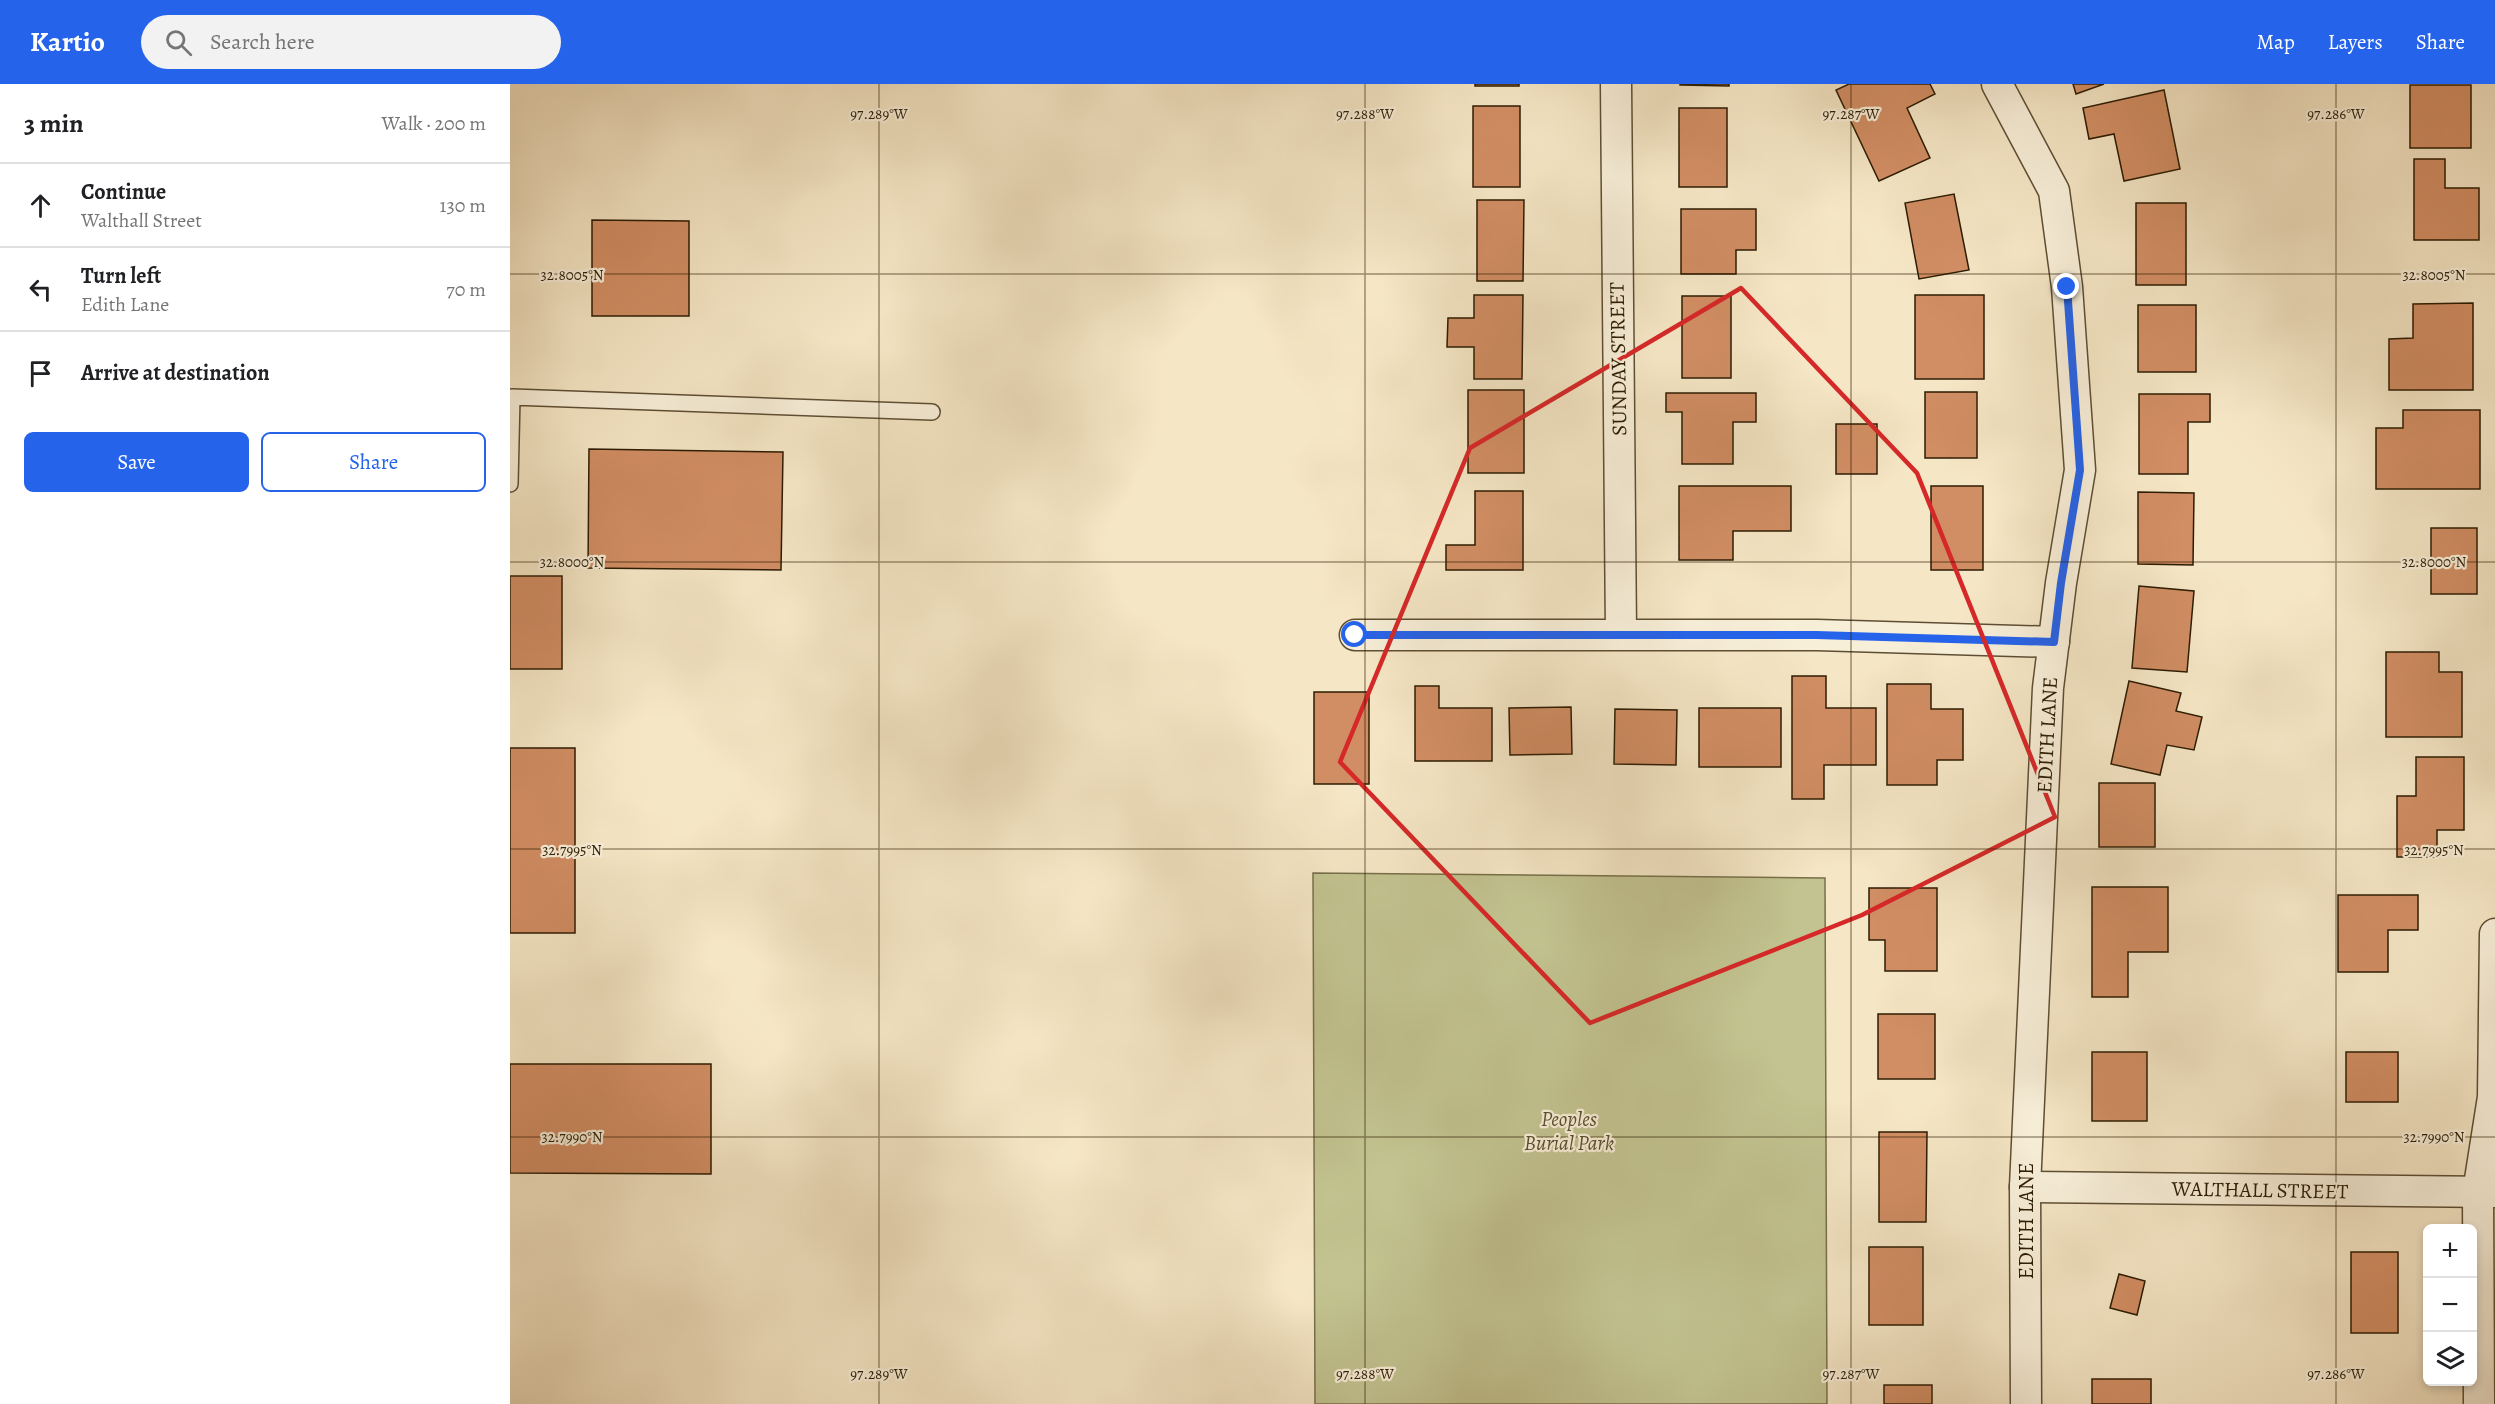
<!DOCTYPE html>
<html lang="en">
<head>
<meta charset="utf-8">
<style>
  body { margin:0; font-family:Alegreya,serif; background:#f2f2f2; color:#202124 }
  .controls { position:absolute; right:18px; bottom:18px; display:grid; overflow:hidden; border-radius:9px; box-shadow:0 3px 9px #0003 }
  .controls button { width:54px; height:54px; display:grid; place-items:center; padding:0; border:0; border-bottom:2px solid #e0e0e0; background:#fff; color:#202124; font:30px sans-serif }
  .stop { position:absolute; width:18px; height:18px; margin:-14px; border:4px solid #2563eb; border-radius:50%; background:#fff }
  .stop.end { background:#2563eb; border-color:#fff; box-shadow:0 2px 6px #0008 }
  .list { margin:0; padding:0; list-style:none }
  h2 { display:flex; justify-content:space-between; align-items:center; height:78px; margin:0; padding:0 24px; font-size:26px }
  h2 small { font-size:20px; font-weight:400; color:#757577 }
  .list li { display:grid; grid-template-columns:39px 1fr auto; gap:18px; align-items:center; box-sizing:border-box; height:84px; padding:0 24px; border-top:2px solid #e0e0e0 }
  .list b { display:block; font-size:22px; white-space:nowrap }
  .list p { margin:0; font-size:20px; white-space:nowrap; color:#757577 }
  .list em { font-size:20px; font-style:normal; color:#757577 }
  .actions { display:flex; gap:12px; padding:18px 24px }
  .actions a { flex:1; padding:14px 0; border:2px solid #2563eb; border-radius:9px; text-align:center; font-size:21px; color:#2563eb }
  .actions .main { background:#2563eb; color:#fff }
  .icon { flex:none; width:33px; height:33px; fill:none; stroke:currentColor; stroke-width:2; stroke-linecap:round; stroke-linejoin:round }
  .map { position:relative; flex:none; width:1985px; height:1320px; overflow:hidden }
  header { display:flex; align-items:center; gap:36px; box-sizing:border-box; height:84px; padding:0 30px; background:#2563eb; color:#fff }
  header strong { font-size:28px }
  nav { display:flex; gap:33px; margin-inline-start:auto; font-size:21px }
  .search { width:420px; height:54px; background:#f2f2f2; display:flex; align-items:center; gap:15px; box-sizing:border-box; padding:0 21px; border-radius:33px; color:#757577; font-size:22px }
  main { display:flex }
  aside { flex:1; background:#fff }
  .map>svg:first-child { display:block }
</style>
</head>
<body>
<header>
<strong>Kartio</strong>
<div class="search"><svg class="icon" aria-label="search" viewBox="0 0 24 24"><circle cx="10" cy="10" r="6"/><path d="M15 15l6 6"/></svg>Search here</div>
<nav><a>Map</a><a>Layers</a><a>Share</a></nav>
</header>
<main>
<aside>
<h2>3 min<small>Walk · 200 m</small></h2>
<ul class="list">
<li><svg class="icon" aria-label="ahead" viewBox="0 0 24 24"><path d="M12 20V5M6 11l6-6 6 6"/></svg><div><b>Continue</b><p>Walthall Street</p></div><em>130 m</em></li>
<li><svg class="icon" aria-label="left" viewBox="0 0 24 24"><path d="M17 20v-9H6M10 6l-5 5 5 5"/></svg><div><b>Turn left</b><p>Edith Lane</p></div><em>70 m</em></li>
<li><svg class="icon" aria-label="arrive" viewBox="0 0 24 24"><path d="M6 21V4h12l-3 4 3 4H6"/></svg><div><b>Arrive at destination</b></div></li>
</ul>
<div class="actions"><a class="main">Save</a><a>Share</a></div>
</aside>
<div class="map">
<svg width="1985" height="1320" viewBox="0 0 1985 1320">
  <rect width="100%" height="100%" fill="#f5e6c5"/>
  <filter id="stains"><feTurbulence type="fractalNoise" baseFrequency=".00333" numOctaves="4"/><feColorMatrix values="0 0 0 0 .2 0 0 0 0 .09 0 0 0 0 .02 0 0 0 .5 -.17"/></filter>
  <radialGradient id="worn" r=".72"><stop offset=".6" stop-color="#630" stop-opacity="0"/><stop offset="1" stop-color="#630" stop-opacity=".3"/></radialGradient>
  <polygon fill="#c2c390" stroke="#77704a" stroke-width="1.5" points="803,789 1315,794 1317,1320 805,1320"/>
  <g fill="#d18d63" stroke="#2c1c03" stroke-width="1.5">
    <rect x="965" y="0" width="44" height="2"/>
    <polygon points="1170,0 1219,0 1219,2 1170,1"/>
    <polygon points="1339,0 1420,0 1425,10 1397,24 1420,74 1369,97 1326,6"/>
    <polygon points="1563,0 1594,0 1566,10"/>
    <rect x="1900" y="1" width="61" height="63"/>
    <polygon points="1654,6 1670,85 1614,97 1604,50 1579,55 1573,24"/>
    <rect x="963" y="22" width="47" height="81"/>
    <rect x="1169" y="24" width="48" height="79"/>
    <polygon points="1904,75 1935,75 1935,104 1969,104 1969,156 1904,156"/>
    <polygon points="1444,110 1459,186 1409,195 1395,119"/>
    <polygon points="967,116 1014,116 1013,197 967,197"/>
    <rect x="1626" y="119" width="50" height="82"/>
    <polygon points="1171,125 1246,125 1246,166 1226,166 1226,190 1171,190"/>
    <polygon points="82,136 179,137 179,232 82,232"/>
    <polygon points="964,211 1013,211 1012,295 964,295 964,263 937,263 938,234 964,234"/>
    <rect x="1405" y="211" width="69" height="84"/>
    <rect x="1172" y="212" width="49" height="82"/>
    <polygon points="1963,219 1963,306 1879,306 1879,255 1903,254 1903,220"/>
    <rect x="1628" y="221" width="58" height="67"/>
    <rect x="958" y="306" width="56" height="83"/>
    <rect x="1415" y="308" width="52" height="66"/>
    <polygon points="1156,309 1246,309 1246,338 1223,338 1223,380 1172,380 1172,328 1156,328"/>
    <polygon points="1629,310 1700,310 1700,338 1678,338 1678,390 1629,390"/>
    <polygon points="1893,326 1970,326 1970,405 1866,405 1866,344 1893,344"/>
    <rect x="1326" y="340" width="41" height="50"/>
    <polygon points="79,365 273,368 271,486 78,484"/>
    <polygon points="1169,402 1281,402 1281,447 1223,447 1223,476 1169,476"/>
    <rect x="1421" y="402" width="52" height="84"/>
    <polygon points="965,407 1013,407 1013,486 936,486 936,461 965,461"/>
    <polygon points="1628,408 1684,409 1683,481 1628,480"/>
    <rect x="1921" y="444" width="46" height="66"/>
    <rect x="0" y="492" width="52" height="93"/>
    <polygon points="1629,502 1684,507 1677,588 1622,584"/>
    <polygon points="1876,568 1929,568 1929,588 1952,588 1952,653 1876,653"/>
    <polygon points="1282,592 1316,592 1316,624 1366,624 1366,681 1314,681 1314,715 1282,715"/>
    <polygon points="1619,597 1671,609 1666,627 1692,633 1684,666 1657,661 1650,691 1601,680"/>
    <polygon points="1377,600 1421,600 1421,625 1453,625 1453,676 1427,676 1427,701 1377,701"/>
    <polygon points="905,602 929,602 929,624 982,624 982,677 905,677"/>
    <rect x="804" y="608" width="55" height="92"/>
    <polygon points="1061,623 1062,670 1000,671 999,624"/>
    <rect x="1189" y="624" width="82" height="59"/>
    <polygon points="1105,625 1167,626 1166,681 1104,680"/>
    <rect x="0" y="664" width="65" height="185"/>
    <polygon points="1906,673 1954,673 1954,746 1927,746 1927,773 1887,773 1887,712 1906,712"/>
    <rect x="1589" y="699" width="56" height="64"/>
    <polygon points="1582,803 1658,803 1658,868 1618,868 1618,913 1582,913"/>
    <polygon points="1359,804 1427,804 1427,887 1375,887 1375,856 1359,856"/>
    <polygon points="1828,811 1908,811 1908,846 1878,846 1878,888 1828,888"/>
    <rect x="1368" y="930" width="57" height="65"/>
    <rect x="1582" y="968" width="55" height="69"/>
    <rect x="1836" y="968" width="52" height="50"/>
    <polygon points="0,980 201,980 201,1090 0,1089"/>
    <polygon points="1369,1048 1417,1048 1416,1138 1369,1138"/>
    <rect x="1359" y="1163" width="54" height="78"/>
    <rect x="1841" y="1168" width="47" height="81"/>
    <polygon points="1609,1190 1635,1197 1627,1231 1600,1224"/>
    <rect x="1582" y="1295" width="59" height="25"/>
    <rect x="1374" y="1301" width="48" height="19"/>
  </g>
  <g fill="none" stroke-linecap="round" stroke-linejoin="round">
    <defs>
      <polyline id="lane" points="0,400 2,313 422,328"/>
      <g id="street">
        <polyline points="1106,0 1111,550"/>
        <polyline points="1487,0 1544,107 1557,203 1570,386 1551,499 1538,604 1515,1103 1516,1320"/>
        <polyline points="845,551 1307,551 1544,558"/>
        <polyline points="1515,1103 1985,1108"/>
        <polyline points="1969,1320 1968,1108 1983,1013 1985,850"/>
      </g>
    </defs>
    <use href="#lane" stroke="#5e4e34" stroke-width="18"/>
    <use href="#street" stroke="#5e4e34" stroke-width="33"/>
    <use href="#lane" stroke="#f8efd9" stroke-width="15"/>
    <use href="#street" stroke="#f8efd9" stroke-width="30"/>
  </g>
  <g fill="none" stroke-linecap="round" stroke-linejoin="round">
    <polyline stroke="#2563eb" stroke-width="8" points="845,551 1306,551 1544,558 1551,499 1570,386 1557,203"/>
  </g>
  <path fill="none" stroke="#d62828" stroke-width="4.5" stroke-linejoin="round" d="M 1231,204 L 1407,389 L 1545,733 L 1352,831 L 1080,939 L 830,678 L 960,364 Z"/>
  <path fill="none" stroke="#2c1c03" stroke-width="1.5" stroke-opacity="0.45" d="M 369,0 L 369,1320M 855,0 L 855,1320M 1341,0 L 1341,1320M 1826,0 L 1826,1320M 0,190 L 1985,190M 0,478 L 1985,478M 0,765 L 1985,765M 0,1053 L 1985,1053"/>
  <g text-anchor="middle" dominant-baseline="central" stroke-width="4.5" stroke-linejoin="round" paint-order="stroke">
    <g font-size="21" fill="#2c1c03" stroke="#f8efd9">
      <text transform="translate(1108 275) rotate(-91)">SUNDAY STREET</text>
      <text transform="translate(1537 651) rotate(-87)">EDITH LANE</text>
      <text transform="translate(1750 1106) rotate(1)">WALTHALL STREET</text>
      <text transform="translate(1516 1137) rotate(-90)">EDITH LANE</text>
    </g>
    <g font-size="21" font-style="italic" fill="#594e2d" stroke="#f8efd9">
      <text x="1059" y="1035">Peoples<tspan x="1059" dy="24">Burial Park</tspan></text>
    </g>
  </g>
  <g font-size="15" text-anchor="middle" fill="#2c1c03" stroke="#f8efd9" stroke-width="4.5" stroke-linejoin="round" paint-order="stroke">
    <text x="369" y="35">97.289°W</text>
    <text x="855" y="35">97.288°W</text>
    <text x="1341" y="35">97.287°W</text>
    <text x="1826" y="35">97.286°W</text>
    <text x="62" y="196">32.8005°N</text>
    <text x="1924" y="196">32.8005°N</text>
    <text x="62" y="483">32.8000°N</text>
    <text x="1924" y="483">32.8000°N</text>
    <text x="62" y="771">32.7995°N</text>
    <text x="1924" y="771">32.7995°N</text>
    <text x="62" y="1058">32.7990°N</text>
    <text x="1924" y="1058">32.7990°N</text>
    <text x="369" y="1295">97.289°W</text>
    <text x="855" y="1295">97.288°W</text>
    <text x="1341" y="1295">97.287°W</text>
    <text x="1826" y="1295">97.286°W</text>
  </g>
  <rect width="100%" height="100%" filter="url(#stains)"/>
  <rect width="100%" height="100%" fill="url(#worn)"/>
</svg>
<div class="controls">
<button>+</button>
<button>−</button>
<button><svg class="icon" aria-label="layers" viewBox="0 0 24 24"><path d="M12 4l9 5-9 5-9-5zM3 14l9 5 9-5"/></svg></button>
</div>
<div class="stop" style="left:845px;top:551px"></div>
<div class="stop end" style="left:1557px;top:203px"></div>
</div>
</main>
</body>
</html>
